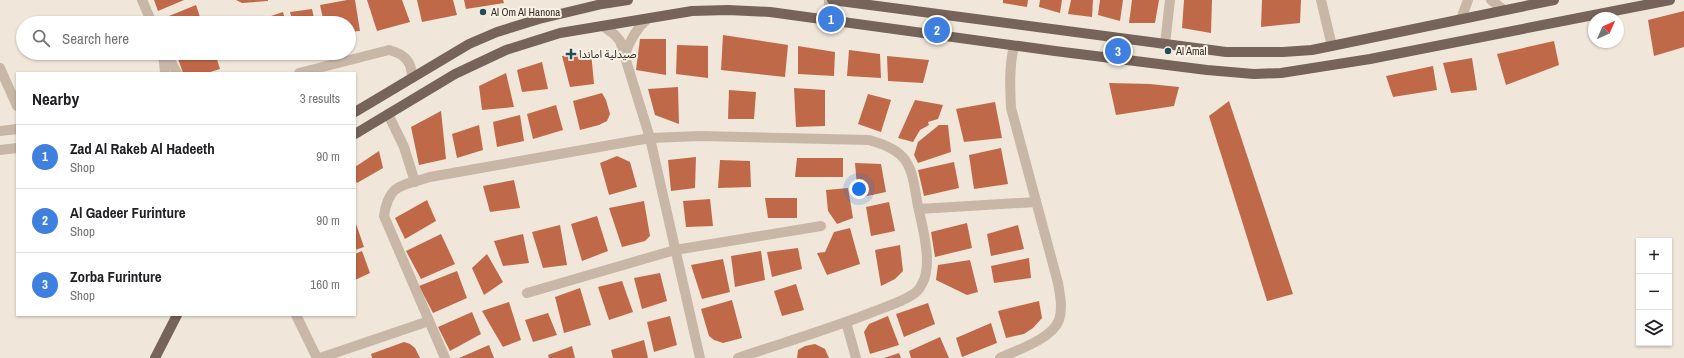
<!DOCTYPE html>
<html lang="en">
<head>
<meta charset="utf-8">
<style>
  body { margin:0; font-family:"Archivo Narrow","Noto Sans Arabic",sans-serif; background:#f2f2f2; color:#202124 }
  .controls { position:absolute; right:12px; bottom:12px; display:grid; overflow:hidden; border-radius:0px; box-shadow:0 1px 3px #0004 }
  .controls button { width:36px; height:36px; display:grid; place-items:center; padding:0; border:0; border-bottom:1px solid #e0e0e0; background:#fff; color:#202124; font:20px sans-serif }
  .compass { position:absolute; left:1588px; top:12px; width:36px; height:36px; border-radius:50%; background:#fff; box-shadow:0 1px 3px #0004; rotate:45deg }
  .you { position:absolute; left:859px; top:189px; width:14px; height:14px; margin:-10px; border:3px solid #fff; border-radius:50%; background:#1a73e8; box-shadow:0 0 0 6px #1a73e833 }
  .badge { display:grid; place-items:center; width:26px; height:26px; border-radius:50%; background:#db2777; color:#fff; font-size:13px; font-weight:700 }
  .pin { position:absolute; translate:-50% -50%; border:2px solid #fff; box-shadow:0 1px 4px #0006 }
  .list { margin:0; padding:0; list-style:none }
  h2 { display:flex; justify-content:space-between; align-items:center; height:52px; margin:0; padding:0 16px; font-size:17px }
  h2 small { font-size:13px; font-weight:400; color:#757577 }
  .list li { display:grid; grid-template-columns:26px 1fr auto; gap:12px; align-items:center; box-sizing:border-box; height:64px; padding:0 16px; border-top:1px solid #e0e0e0 }
  .list b { display:block; font-size:15px; white-space:nowrap }
  .list p { margin:0; font-size:13px; white-space:nowrap; color:#757577 }
  .list em { font-size:13px; font-style:normal; color:#757577 }
  .icon { flex:none; width:22px; height:22px; fill:none; stroke:currentColor; stroke-width:2; stroke-linecap:round; stroke-linejoin:round }
  .map { position:relative; flex:none; width:1684px; height:358px; overflow:hidden }
  .search { position:absolute; background:#fff; box-shadow:0 1px 3px #0004; left:16px; top:16px; width:340px; height:44px; display:flex; align-items:center; gap:10px; box-sizing:border-box; padding:0 14px; border-radius:22px; color:#757577; font-size:15px }
  .panel { position:absolute; background:#fff; box-shadow:0 1px 3px #0004; left:16px; top:72px; width:340px; height:244px; border-radius:0px }
  .map>svg:first-child { display:block }
</style>
</head>
<body>
<div class="map">
<svg width="1684" height="358" viewBox="0 0 1684 358">
  <rect width="100%" height="100%" fill="#f0e7da"/>
  <g fill="#c06948">
    <polygon points="154,0 184,0 158,11"/>
    <polygon points="236,0 268,0 268,1 242,3"/>
    <polygon points="347,0 355,0 360,31 349,32 349,23 324,23 320,5"/>
    <polygon points="367,0 402,0 410,22 377,31"/>
    <polygon points="417,0 453,0 457,15 422,22"/>
    <polygon points="464,0 503,0 504,3 466,9"/>
    <polygon points="1003,0 1028,0 1027,7 1003,3"/>
    <polygon points="1040,0 1062,0 1060,13 1039,7"/>
    <polygon points="1071,0 1093,0 1092,17 1068,14"/>
    <polygon points="1100,0 1123,0 1120,21 1098,15"/>
    <polygon points="1132,0 1159,0 1155,23 1129,23"/>
    <polygon points="1184,0 1212,0 1211,33 1182,28"/>
    <polygon points="1262,0 1301,0 1300,23 1261,27"/>
    <polygon points="196,5 202,23 166,23 164,18"/>
    <polygon points="312,9 315,23 293,23 290,12"/>
    <polygon points="1684,11 1684,47 1654,56 1648,20"/>
    <polygon points="283,12 286,23 250,23"/>
    <polygon points="723,35 788,45 785,77 721,70"/>
    <polygon points="640,39 666,39 666,75 636,70"/>
    <polygon points="1554,41 1559,65 1506,85 1497,54"/>
    <polygon points="677,45 708,46 708,78 676,74"/>
    <polygon points="798,46 835,52 834,76 798,74"/>
    <polygon points="849,50 880,54 881,78 847,76"/>
    <polygon points="591,52 594,84 570,87 562,56"/>
    <polygon points="176,53 215,53 220,69 207,73 183,73"/>
    <polygon points="887,56 929,60 923,83 888,81"/>
    <polygon points="1472,58 1477,90 1451,93 1443,63"/>
    <polygon points="542,62 548,89 522,92 517,70"/>
    <polygon points="1433,66 1437,90 1393,97 1386,76"/>
    <polygon points="506,73 514,107 482,110 479,86"/>
    <polygon points="1109,83 1150,84 1179,87 1174,106 1116,115"/>
    <polygon points="678,87 679,124 655,115 648,89"/>
    <polygon points="794,88 825,90 825,126 796,127"/>
    <polygon points="729,90 756,92 754,119 728,119"/>
    <polygon points="602,93 606,100 610,114 607,121 599,125 580,130 573,101"/>
    <polygon points="868,94 891,100 881,132 858,124"/>
    <polygon points="915,100 943,105 938,119 928,122 929,125 920,130 913,142 898,138"/>
    <polygon points="1229,101 1293,294 1267,301 1209,116"/>
    <polygon points="995,102 1002,138 964,142 956,109"/>
    <polygon points="556,105 563,130 533,139 527,114"/>
    <polygon points="441,111 446,159 419,165 411,127"/>
    <polygon points="520,115 524,141 497,147 493,122"/>
    <polygon points="479,125 483,150 457,158 452,134"/>
    <polygon points="939,125 948,125 951,152 918,163 914,155 918,142"/>
    <polygon points="1001,148 1008,184 974,189 969,155"/>
    <polygon points="379,151 383,168 357,183 355,180 355,167"/>
    <polygon points="617,156 630,162 637,187 609,195 600,163"/>
    <polygon points="696,157 695,188 671,191 668,160"/>
    <polygon points="797,158 843,158 843,177 795,177"/>
    <polygon points="720,160 750,161 751,187 718,188"/>
    <polygon points="954,162 959,188 924,196 918,170"/>
    <polygon points="855,163 881,164 886,192 858,198"/>
    <polygon points="514,180 520,208 490,212 483,186"/>
    <polygon points="848,188 853,218 837,224 828,211 826,190"/>
    <polygon points="765,198 797,198 797,218 768,218"/>
    <polygon points="710,199 713,226 686,227 683,201"/>
    <polygon points="427,200 436,221 405,239 395,218"/>
    <polygon points="644,201 650,236 645,241 622,247 609,208"/>
    <polygon points="889,202 895,231 871,236 866,207"/>
    <polygon points="597,216 608,251 582,261 571,224"/>
    <polygon points="355,221 364,247 355,250"/>
    <polygon points="967,223 972,248 935,257 931,232"/>
    <polygon points="560,225 567,265 543,268 532,232"/>
    <polygon points="1018,225 1024,249 991,256 987,234"/>
    <polygon points="850,228 860,264 827,275 817,253 825,252 834,232"/>
    <polygon points="441,234 455,264 421,279 406,251"/>
    <polygon points="523,234 529,263 503,266 494,241"/>
    <polygon points="900,245 903,271 895,279 881,286 875,250"/>
    <polygon points="798,248 802,269 772,277 767,252"/>
    <polygon points="362,251 370,273 355,280 355,254"/>
    <polygon points="761,251 765,280 735,287 731,256"/>
    <polygon points="487,254 503,282 484,295 472,268"/>
    <polygon points="1029,258 1031,278 994,283 991,266"/>
    <polygon points="723,259 730,292 702,299 691,265"/>
    <polygon points="970,260 978,292 967,295 936,280 938,265"/>
    <polygon points="457,271 467,298 433,313 419,286"/>
    <polygon points="660,273 667,301 642,309 634,278"/>
    <polygon points="622,281 633,312 609,320 598,287"/>
    <polygon points="796,284 804,310 782,316 774,291"/>
    <polygon points="580,288 591,325 564,333 555,297"/>
    <polygon points="732,300 742,338 723,343 714,340 709,336 701,309"/>
    <polygon points="1039,301 1042,318 1033,328 1024,334 1006,338 998,311"/>
    <polygon points="509,302 521,340 503,347 482,311"/>
    <polygon points="928,303 935,324 904,337 896,314"/>
    <polygon points="472,312 481,334 450,351 438,327"/>
    <polygon points="548,313 557,335 533,342 525,320"/>
    <polygon points="670,316 677,345 654,352 647,322"/>
    <polygon points="888,316 899,345 870,354 864,332 869,324"/>
    <polygon points="991,323 997,343 962,357 956,338"/>
    <polygon points="940,337 949,358 911,358 909,351"/>
    <polygon points="644,340 648,358 613,358 611,350"/>
    <polygon points="404,342 410,344 415,348 420,358 372,358 371,354"/>
    <polygon points="815,344 825,349 829,358 797,358 798,350 805,346"/>
    <polygon points="489,345 494,358 459,358"/>
    <polygon points="572,346 575,358 549,358 548,355"/>
    <polygon points="899,353 901,358 884,358"/>
  </g>
  <g fill="none" stroke-linecap="round" stroke-linejoin="round">
    <g stroke="#c8b7a7" stroke-width="10">
      <polyline points="142,0 152,23"/>
      <polyline points="1321,0 1332,46"/>
      <polyline points="1491,0 1504,10"/>
      <polyline points="1461,19 1468,0"/>
      <polyline points="828,20 829,0"/>
      <polyline points="603,26 615,35 620,41 650,138 700,358"/>
      <polyline points="1165,44 1170,0"/>
      <polyline points="163,53 165,73"/>
      <polyline points="166,53 177,73"/>
      <path d="M 625,54 C 630,40 636,29 647,19"/>
      <polyline points="0,68 17,106"/>
      <path d="M 299,73 L 389,50 C 405,54 412,62 412,78"/>
      <polyline points="388,114 404,147 415,182"/>
      <polyline points="0,131 17,129"/>
      <polyline points="0,150 17,148"/>
      <polyline points="919,209 1036,202"/>
      <polyline points="527,293 675,250 821,226"/>
      <polyline points="296,315 317,358"/>
      <polyline points="846,322 856,358"/>
      <polyline points="320,358 429,321"/>
      <path d="M 445,358 L 384,216 C 389,183 402,186 430,177 L 650,138 L 700,136 L 869,140 C 908,151 911,163 917,201 C 921,223 934,263 922,284 C 920,288 916,293 912,295 C 900,303 884,307 870,313 C 827,330 782,343 738,358"/>
      <path d="M 1000,358 C 1017,350 1052,339 1059,320 C 1063,308 1060,295 1058,283 L 1011,108 C 1010,87 1009,67 1014,46"/>
    </g>
    <g stroke="#766359" stroke-width="10">
      <polyline points="832,0 1226,52 1283,52 1312,50 1554,0"/>
      <polyline points="355,112 469,44 497,32 539,19 602,4 628,0"/>
      <polyline points="355,134 455,74 506,50 560,33 692,11 728,10 770,12 1055,51 1207,70 1254,74 1281,73 1370,59 1670,0"/>
      <polyline points="155,358 177,315"/>
    </g>
  </g>
  <g fill="#1f4f54" stroke="#f8f1e6" stroke-width="1.5">
    <circle cx="483" cy="12" r="4"/>
    <circle cx="1168" cy="51" r="4"/>
    <path d="M569 48h4v4h4v4h-4v4h-4v-4h-4v-4h4z"/>
  </g>
  <g text-anchor="middle" dominant-baseline="central" stroke-width="4" stroke-linejoin="round" paint-order="stroke">
    <g font-size="11" fill="#342c27" stroke="#f8f1e6" text-anchor="start">
      <text x="491" y="12">Al Om Al Hanona</text>
      <text x="1176" y="51">Al Amal</text>
      <text x="579" y="54">صيدلية اماندا</text>
    </g>
  </g>
</svg>
<div class="controls">
<button>+</button>
<button>−</button>
<button><svg class="icon" aria-label="layers" viewBox="0 0 24 24"><path d="M12 4l9 5-9 5-9-5zM3 14l9 5 9-5"/></svg></button>
</div>
<svg class="compass" viewBox="-18 -18 36 36"><path d="M0-13l5 13h-10z" fill="#e53935"/><path d="M0 13l5-13h-10z" fill="#757577"/></svg>
<div class="you"></div>
<div class="pin badge" style="left:831px;top:19px;background:#3f7fe0">1</div>
<div class="pin badge" style="left:937px;top:30px;background:#3f7fe0">2</div>
<div class="pin badge" style="left:1118px;top:51px;background:#3f7fe0">3</div>
<div class="search"><svg class="icon" aria-label="search" viewBox="0 0 24 24"><circle cx="10" cy="10" r="6"/><path d="M15 15l6 6"/></svg>Search here</div>
<section class="panel">
<h2>Nearby<small>3 results</small></h2>
<ul class="list">
<li><span class="badge" style="background:#3f7fe0">1</span><div><b>Zad Al Rakeb Al Hadeeth</b><p>Shop</p></div><em>90 m</em></li>
<li><span class="badge" style="background:#3f7fe0">2</span><div><b>Al Gadeer Furinture</b><p>Shop</p></div><em>90 m</em></li>
<li><span class="badge" style="background:#3f7fe0">3</span><div><b>Zorba Furinture</b><p>Shop</p></div><em>160 m</em></li>
</ul>
</section>
</div>
</body>
</html>
